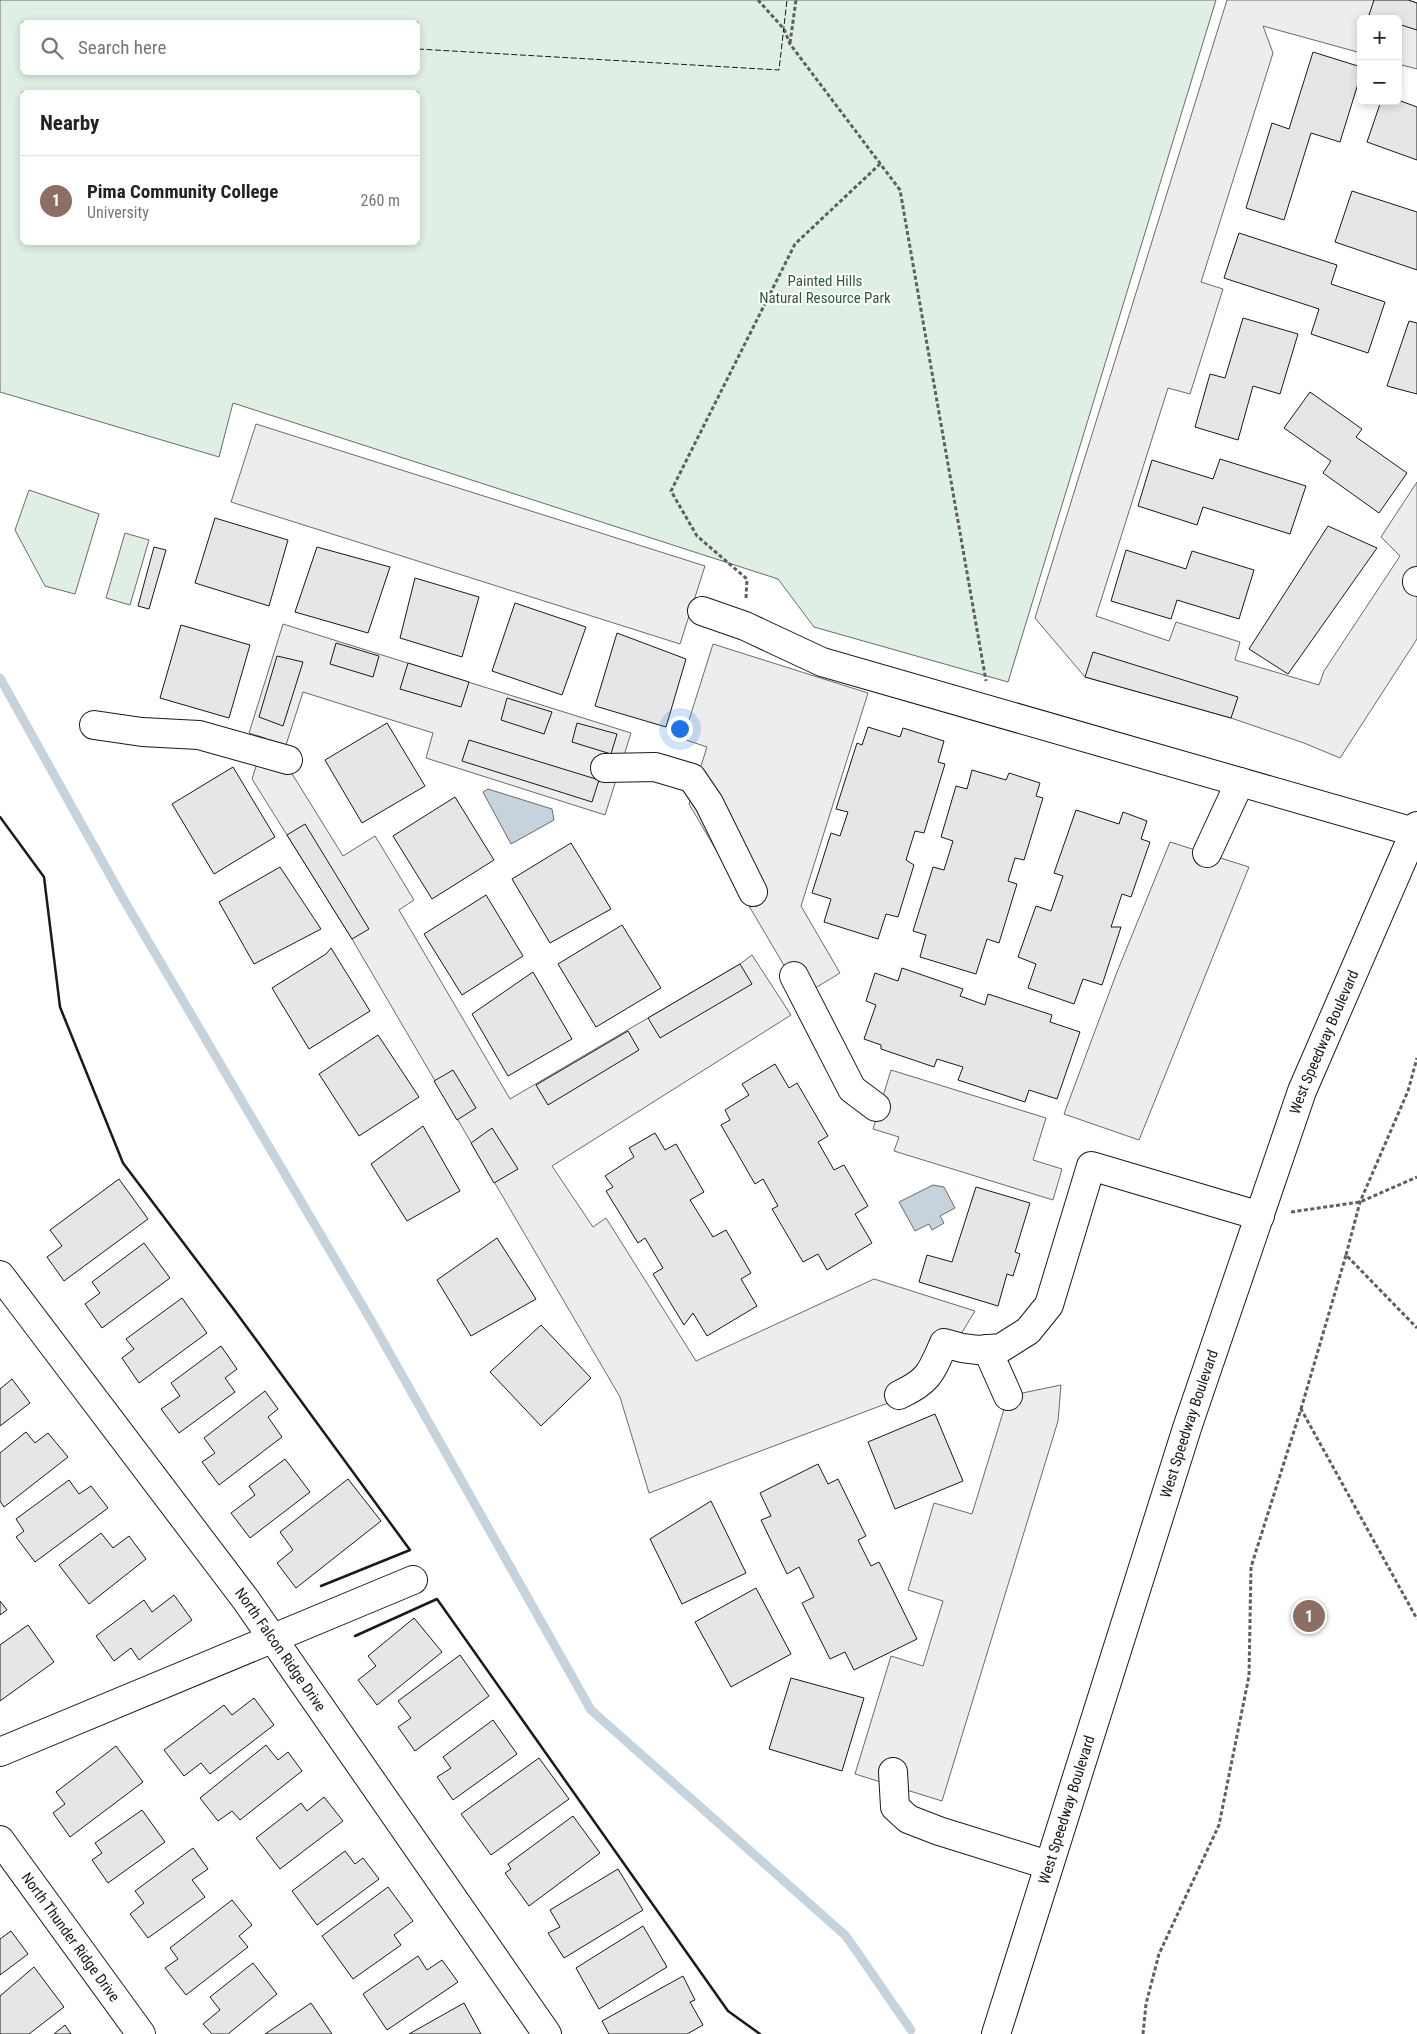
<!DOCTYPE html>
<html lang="en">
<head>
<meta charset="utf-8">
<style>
  body { margin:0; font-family:"Roboto Condensed",sans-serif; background:#f2f2f2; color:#222 }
  .controls { position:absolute; right:15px; top:15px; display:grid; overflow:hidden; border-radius:8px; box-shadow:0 2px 8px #0003 }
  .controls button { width:45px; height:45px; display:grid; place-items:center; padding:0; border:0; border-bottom:1px solid #e0e0e0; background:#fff; color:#222; font:25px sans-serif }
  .you { position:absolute; left:679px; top:728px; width:18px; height:18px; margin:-12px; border:4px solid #fff; border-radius:50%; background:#1a73e8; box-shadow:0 0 0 8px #1a73e833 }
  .badge { display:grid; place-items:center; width:32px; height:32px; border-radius:50%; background:#c62828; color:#fff; font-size:16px; font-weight:700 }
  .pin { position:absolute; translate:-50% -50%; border:2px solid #fff; box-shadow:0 1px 5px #0006 }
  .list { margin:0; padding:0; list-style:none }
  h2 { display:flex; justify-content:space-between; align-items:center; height:65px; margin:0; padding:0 20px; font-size:21px }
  h2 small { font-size:16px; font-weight:400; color:#767676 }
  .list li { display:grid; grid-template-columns:32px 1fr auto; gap:15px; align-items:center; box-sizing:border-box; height:90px; padding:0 20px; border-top:1px solid #e0e0e0 }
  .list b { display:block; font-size:19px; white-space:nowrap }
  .list p { margin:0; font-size:16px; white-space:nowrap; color:#767676 }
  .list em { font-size:16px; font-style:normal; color:#767676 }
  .icon { flex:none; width:28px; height:28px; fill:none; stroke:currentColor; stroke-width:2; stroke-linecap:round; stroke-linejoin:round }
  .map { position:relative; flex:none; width:1417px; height:2034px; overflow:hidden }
  .search { position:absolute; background:#fff; box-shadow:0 2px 8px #0003; left:20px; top:20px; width:400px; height:55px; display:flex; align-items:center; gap:12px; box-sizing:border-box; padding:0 18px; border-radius:8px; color:#767676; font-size:19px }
  .panel { position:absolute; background:#fff; box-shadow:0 2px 8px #0003; left:20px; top:90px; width:400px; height:155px; border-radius:8px }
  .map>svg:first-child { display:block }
</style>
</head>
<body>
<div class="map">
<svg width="1417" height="2034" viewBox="0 0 1417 2034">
  <rect width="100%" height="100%" fill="#fff"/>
  <g fill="#e0efe3" stroke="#6a6a6a" fill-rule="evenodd">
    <path d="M 0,0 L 1216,0 L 1008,682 L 814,627 L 778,579 L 233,403 L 219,457 L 0,392 ZM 22,22 L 418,22 L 418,72 L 22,72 ZM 22,92 L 418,92 L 418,242 L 22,242 Z"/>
    <polygon points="29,490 99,514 75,594 45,586 15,530"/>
    <polygon points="125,533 149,540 130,605 106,598"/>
  </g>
  <g fill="#ededed" stroke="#6a6a6a">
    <polygon points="1227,0 1408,0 1417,3 1417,69 1398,64 1398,19 1361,19 1361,53 1263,26 1273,53 1201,282 1223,289 1190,394 1168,388 1096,616 1169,641 1176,622 1240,642 1235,660 1319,685 1324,671 1400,556 1381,537 1417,482 1417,639 1340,758 1304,743 1231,718 1085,677 1035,618"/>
    <polygon points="256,424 705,566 680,644 231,502"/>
    <polygon points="283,624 631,733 605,815 426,758 433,733 303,692 286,745 286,764 343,856 375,836 414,900 399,910 510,1099 740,964 752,955 791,1015 552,1166 593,1227 606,1218 696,1361 874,1279 975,1311 928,1388 649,1493 620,1397 352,939 252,779 265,738 249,733"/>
    <polygon points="713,644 868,693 801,906 840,973 802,996 689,804 707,747 683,739"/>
    <polygon points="1170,842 1249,867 1139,1140 1064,1114 1117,972"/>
    <polygon points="891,1070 1046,1118 1033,1160 1062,1169 1053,1200 894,1151 899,1137 873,1129"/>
    <polygon points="1061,1385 1058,1421 942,1801 855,1774 891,1656 923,1666 943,1601 908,1590 934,1503 972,1514 1008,1396"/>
  </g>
  <g fill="#c6d2dc" stroke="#6a6a6a">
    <polygon points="488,789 552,809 554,820 511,844 483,792"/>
    <polygon points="933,1185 944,1187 955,1208 940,1216 944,1223 932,1230 929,1224 915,1231 899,1202"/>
  </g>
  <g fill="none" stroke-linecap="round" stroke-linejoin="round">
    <polyline stroke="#c6d2dc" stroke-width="9" points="0,678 125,902 372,1322 591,1710 846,1936 911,2030"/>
  </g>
  <g fill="#e6e6e6" stroke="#1a1a1a">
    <polygon points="1374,0 1408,0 1417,3 1417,30 1398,24 1398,19 1381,19 1369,15"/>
    <polygon points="1313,52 1361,67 1361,74 1340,142 1311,133 1284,220 1246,208 1272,123 1289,129"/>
    <polygon points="1398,100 1417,107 1417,160 1367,142 1381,101"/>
    <polygon points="1352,191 1417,212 1417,270 1335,242"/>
    <polygon points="1239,233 1337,265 1331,284 1385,302 1368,353 1311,334 1319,309 1224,278"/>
    <polygon points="1243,318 1298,334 1280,394 1253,386 1238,440 1195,427 1210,374 1225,378"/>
    <polygon points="1409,321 1417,323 1417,394 1387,386"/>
    <polygon points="1310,392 1362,429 1356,437 1407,473 1379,513 1323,473 1331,461 1284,428"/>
    <polygon points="1220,459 1306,486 1290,534 1203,507 1197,525 1138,506 1152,460 1213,479"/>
    <polygon points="215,518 288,540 269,606 195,583"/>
    <polygon points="1328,526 1377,548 1288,674 1249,649"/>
    <polygon points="154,547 166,550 149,609 138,606"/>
    <polygon points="317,547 390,567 368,633 295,612"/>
    <polygon points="1126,550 1186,569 1192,551 1254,570 1239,619 1177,600 1171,619 1111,601"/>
    <polygon points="415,578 479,597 462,657 400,638"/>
    <polygon points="515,603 586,627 562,695 492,671"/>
    <polygon points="181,625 250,645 229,718 160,698"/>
    <polygon points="617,633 686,659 666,727 595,706"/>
    <polygon points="336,643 379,656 373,677 330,664"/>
    <polygon points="1093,652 1238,697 1231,718 1085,677"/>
    <polygon points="277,656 303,662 283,726 259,717"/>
    <polygon points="408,663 469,682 461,707 400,689"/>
    <polygon points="507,698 552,712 544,734 501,720"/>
    <polygon points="387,723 425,786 362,823 325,760"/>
    <polygon points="577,723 617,734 611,754 572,742"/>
    <polygon points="868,727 900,737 903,728 944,741 938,762 945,764 924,833 915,831 906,860 914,865 898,917 886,914 878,939 824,922 831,899 812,893 831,833 840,836 848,812 836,809 857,743 862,745"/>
    <polygon points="469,740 599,780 592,802 462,761"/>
    <polygon points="233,767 275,837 214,874 172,804"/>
    <polygon points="972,770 1006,780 1009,773 1040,783 1036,796 1043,798 1024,860 1015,858 1008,881 1017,884 999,943 987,939 976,974 920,957 926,935 913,931 933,867 944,870 953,841 941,837 956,786 967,789"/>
    <polygon points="455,797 494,860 432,899 393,836"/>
    <polygon points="1076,810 1119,824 1123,812 1147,821 1141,839 1150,842 1131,897 1122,894 1111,927 1121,927 1102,985 1083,979 1074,1004 1028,988 1036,964 1018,957 1036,906 1051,911 1063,876 1054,873"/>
    <polygon points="305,824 369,929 352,939 287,835"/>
    <polygon points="571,843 611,909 550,943 512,879"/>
    <polygon points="280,867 321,929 254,964 219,902"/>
    <polygon points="486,895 523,956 462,995 424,934"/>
    <polygon points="622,925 661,988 596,1027 558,964"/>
    <polygon points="331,948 370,1011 309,1049 272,988 326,954"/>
    <polygon points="740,964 752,984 660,1038 648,1018"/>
    <polygon points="902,968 963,989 960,996 985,1005 988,994 1052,1015 1050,1022 1080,1032 1057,1099 1029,1090 1025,1102 958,1080 963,1067 937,1059 934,1067 881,1049 881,1045 864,1039 876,1005 866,1001 875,973 898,981"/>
    <polygon points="533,972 572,1039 508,1076 472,1014"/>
    <polygon points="628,1031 639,1050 548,1105 536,1085"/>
    <polygon points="378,1035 419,1097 359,1136 319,1074"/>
    <polygon points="775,1064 789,1088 797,1083 828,1136 818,1142 834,1170 844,1165 868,1206 855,1214 872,1243 827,1270 818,1254 803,1262 772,1209 778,1206 763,1179 755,1184 721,1125 730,1120 725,1110 749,1095 742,1084"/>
    <polygon points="453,1070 476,1108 457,1120 434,1081"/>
    <polygon points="423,1126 460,1191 407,1221 371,1164"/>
    <polygon points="492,1128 518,1169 494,1183 471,1143"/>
    <polygon points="655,1133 665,1150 676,1144 704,1192 690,1200 713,1237 726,1230 751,1273 741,1279 757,1306 707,1336 693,1313 684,1325 653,1274 663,1268 645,1238 638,1243 606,1191 613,1187 605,1176 634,1157 629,1148"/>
    <polygon points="119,1179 148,1219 64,1281 47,1257 62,1246 50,1230"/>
    <polygon points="976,1187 1030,1203 1015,1252 1020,1254 1013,1276 1007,1274 998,1306 919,1282 927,1255 952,1262"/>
    <polygon points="497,1238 536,1299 471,1336 437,1280"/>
    <polygon points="144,1243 170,1278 102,1328 85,1304 100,1293 92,1282"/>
    <polygon points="182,1298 207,1333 139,1383 122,1358 134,1349 126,1339"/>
    <polygon points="541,1325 591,1378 541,1426 490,1372"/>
    <polygon points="221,1346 237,1369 225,1378 235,1392 179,1433 161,1409 180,1396 171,1383"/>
    <polygon points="12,1379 30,1403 0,1426 0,1389"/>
    <polygon points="265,1391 278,1409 268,1417 282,1437 219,1485 202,1462 215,1453 204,1438"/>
    <polygon points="935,1414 963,1481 895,1509 868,1442"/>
    <polygon points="26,1432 35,1443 48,1433 68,1457 4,1507 0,1501 0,1453"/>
    <polygon points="285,1459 310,1492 250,1538 231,1513 255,1495 249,1486"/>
    <polygon points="818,1464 828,1484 838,1479 866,1536 858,1540 871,1566 879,1562 917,1639 854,1670 845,1652 830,1659 802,1603 814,1597 799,1567 787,1574 761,1520 771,1516 760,1493"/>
    <polygon points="348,1479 381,1521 296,1588 277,1563 293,1550 280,1532"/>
    <polygon points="69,1480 79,1494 91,1486 108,1508 35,1562 16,1537 24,1531 16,1519"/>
    <polygon points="711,1501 746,1573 682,1604 650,1539"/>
    <polygon points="101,1533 113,1548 129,1536 146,1559 89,1604 59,1565"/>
    <polygon points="756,1588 791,1654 731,1687 695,1622"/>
    <polygon points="174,1595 192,1620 139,1660 131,1648 114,1661 96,1636 144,1600 152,1612"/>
    <polygon points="0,1601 7,1610 0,1615"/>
    <polygon points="414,1618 442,1652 377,1705 358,1680 376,1666 368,1656"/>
    <polygon points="28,1625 54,1662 0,1701 0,1645"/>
    <polygon points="460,1655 489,1696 415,1751 398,1727 411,1718 398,1701"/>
    <polygon points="791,1678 864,1698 842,1771 769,1749"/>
    <polygon points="254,1698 274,1725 210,1774 201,1763 184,1776 164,1750 224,1705 232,1715"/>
    <polygon points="493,1720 517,1754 453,1800 437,1777 451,1768 443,1757"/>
    <polygon points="266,1745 278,1760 288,1752 302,1771 240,1820 232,1811 218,1821 200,1798"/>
    <polygon points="116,1746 143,1782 70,1837 53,1813 65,1804 56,1792"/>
    <polygon points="539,1758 569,1799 491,1855 461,1814"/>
    <polygon points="324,1797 343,1821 280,1869 256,1838 301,1803 307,1811"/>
    <polygon points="142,1810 165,1842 108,1883 92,1860 102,1853 95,1843"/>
    <polygon points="573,1816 600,1853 529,1906 505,1873 511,1869 508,1864"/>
    <polygon points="193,1848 208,1869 192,1880 205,1897 148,1938 130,1914 144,1903 135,1891"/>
    <polygon points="345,1851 355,1864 363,1858 379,1879 317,1925 292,1891"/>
    <polygon points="618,1869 643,1910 564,1958 548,1933 560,1927 550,1910"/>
    <polygon points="388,1887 413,1921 394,1935 401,1945 353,1979 322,1936"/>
    <polygon points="232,1900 252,1925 239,1936 248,1947 186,1995 165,1968 178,1959 170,1948"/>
    <polygon points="643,1926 667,1967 599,2009 576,1968"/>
    <polygon points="11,1931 28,1954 0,1975 0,1939"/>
    <polygon points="418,1956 427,1970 442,1960 458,1982 387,2030 363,1994"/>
    <polygon points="253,1963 277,1994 228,2034 212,2034 203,2024 220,2010 210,1997"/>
    <polygon points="34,1967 64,2007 29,2034 0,2034 0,1996"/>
    <polygon points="683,1976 695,2000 690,2002 703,2025 687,2034 609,2034 602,2021"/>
    <polygon points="311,2003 332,2034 265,2034"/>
    <polygon points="464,2003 481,2034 409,2034"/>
    <polygon points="65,2025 71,2034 54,2034"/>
  </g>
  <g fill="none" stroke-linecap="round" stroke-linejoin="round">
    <defs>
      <g id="minor">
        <polyline points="1417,581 1417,582"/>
        <polyline points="702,611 745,626 822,662 1414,832"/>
        <polyline points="94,725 142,732 199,735 288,760"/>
        <polyline points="605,768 655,767 692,778 709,803 753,892"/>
        <polyline points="1207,853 1240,782"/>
        <polyline points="794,976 852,1089 876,1107"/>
        <path id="s1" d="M 0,1275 L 246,1600 L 547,2034"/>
        <polyline points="987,1349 1008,1396"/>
        <path d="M 899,1395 C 929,1381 931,1373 944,1343 L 962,1348 L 978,1350 L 1001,1348 L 1028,1331 L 1049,1305 L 1091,1166 L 1260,1216"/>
        <polyline points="0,1752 413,1580"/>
        <polyline points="893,1772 895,1807 908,1819 939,1831 1048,1865"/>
        <path id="s2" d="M 0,1840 L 141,2034"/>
      </g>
      <g id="major">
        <path id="s3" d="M 996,2034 L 1187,1428 L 1302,1091 L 1417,826"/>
      </g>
    </defs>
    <use href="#minor" stroke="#1a1a1a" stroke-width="30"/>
    <use href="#major" stroke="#1a1a1a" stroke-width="30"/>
    <g stroke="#5f5f5f" stroke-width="3" stroke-dasharray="4 2.5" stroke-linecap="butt">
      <polyline points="758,0 784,29 790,44 900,190 986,681"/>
      <polyline points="790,43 796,0"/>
      <polyline points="746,598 747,579 697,536 671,491 795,244 880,164"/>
      <polyline points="1291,1212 1360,1202 1417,1177"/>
      <polyline points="1346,1255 1360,1202 1408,1091 1417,1058"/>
      <polyline points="1301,1409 1346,1255 1417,1328"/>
      <polyline points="1143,2034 1146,2004 1159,1954 1219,1825 1249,1676 1251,1567 1301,1409 1417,1619"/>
    </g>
    <use href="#minor" stroke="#fff" stroke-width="28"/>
    <use href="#major" stroke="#fff" stroke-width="28"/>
    <polyline stroke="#1a1a1a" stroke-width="1" stroke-dasharray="6 2.5" stroke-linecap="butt" points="418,49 779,70 787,0"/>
    <g stroke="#1a1a1a" stroke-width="2.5">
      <polyline points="0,817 44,877 60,1007 123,1163 235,1311 410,1550 321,1586"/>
      <polyline points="355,1636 437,1599 728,2011 760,2034"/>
    </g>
  </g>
  <g text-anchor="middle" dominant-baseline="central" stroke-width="4" stroke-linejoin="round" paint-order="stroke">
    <g font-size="15" fill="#2b5a34" stroke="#fff">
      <text x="825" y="281">Painted Hills<tspan x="825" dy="17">Natural Resource Park</tspan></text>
    </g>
    <g font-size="15" fill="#1a1a1a" stroke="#fff">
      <text stroke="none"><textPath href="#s3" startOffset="1045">West Speedway Boulevard</textPath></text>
      <text stroke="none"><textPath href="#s3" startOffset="640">West Speedway Boulevard</textPath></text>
      <text stroke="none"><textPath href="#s1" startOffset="468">North Falcon Ridge Drive</textPath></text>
      <text stroke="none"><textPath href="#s3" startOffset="235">West Speedway Boulevard</textPath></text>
      <text stroke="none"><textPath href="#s2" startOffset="120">North Thunder Ridge Drive</textPath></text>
    </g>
  </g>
</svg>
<div class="controls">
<button>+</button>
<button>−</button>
</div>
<div class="you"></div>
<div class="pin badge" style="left:1309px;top:1616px;background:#8d6e63">1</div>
<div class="search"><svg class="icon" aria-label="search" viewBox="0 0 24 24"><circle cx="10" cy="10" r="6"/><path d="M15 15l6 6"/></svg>Search here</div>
<section class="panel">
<h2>Nearby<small></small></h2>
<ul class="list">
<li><span class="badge" style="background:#8d6e63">1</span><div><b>Pima Community College</b><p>University</p></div><em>260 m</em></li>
</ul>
</section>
</div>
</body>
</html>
